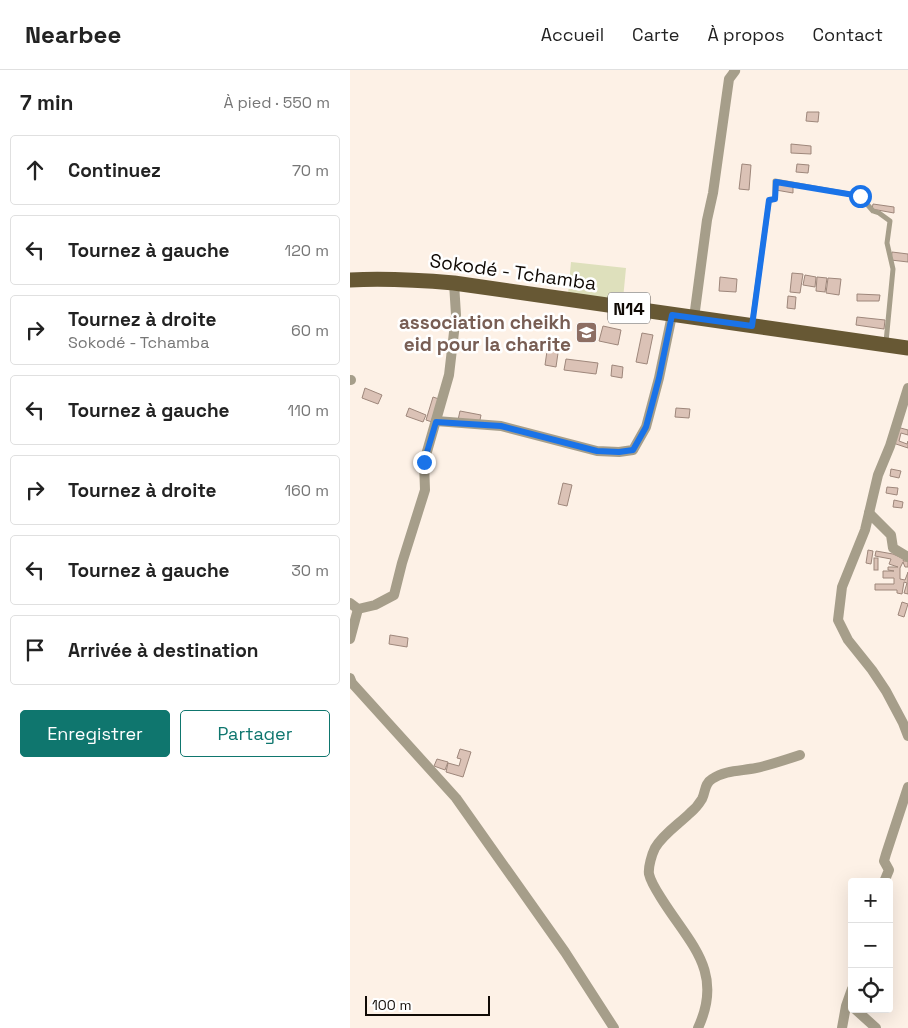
<!DOCTYPE html>
<html lang="fr">
<head>
<meta charset="utf-8">
<style>
  body { margin:0; font-family:"Space Grotesk",sans-serif; background:#f2f2f2; color:#222 }
  .controls { position:absolute; right:15px; bottom:15px; display:grid; overflow:hidden; border-radius:5px; box-shadow:0 5px 20px #0002 }
  .controls button { width:45px; height:45px; display:grid; place-items:center; padding:0; border:0; border-bottom:1px solid #e0e0e0; background:#fff; color:#222; font:25px sans-serif }
  .scale { position:absolute; left:15px; bottom:12px; width:125px; box-sizing:border-box; padding-left:5px; border:2px solid #100a05; border-top:0; font-size:14px; line-height:18px; white-space:nowrap; color:#100a05; -webkit-text-stroke:4px #fff; paint-order:stroke }
  .stop { position:absolute; width:15px; height:15px; margin:-11px; border:4px solid #1a73e8; border-radius:50%; background:#fff }
  .stop.end { background:#1a73e8; border-color:#fff; box-shadow:0 1px 5px #0008 }
  .list { margin:0; padding:0; list-style:none }
  h2 { display:flex; justify-content:space-between; align-items:center; height:65px; margin:0; padding:0 20px; font-size:21px }
  h2 small { font-size:16px; font-weight:400; color:#767676 }
  .list li { display:grid; grid-template-columns:32px 1fr auto; gap:15px; align-items:center; box-sizing:border-box; height:70px; margin:0 10px 10px; padding:0 10px; border:1px solid #e0e0e0; border-radius:5px }
  .list b { display:block; font-size:19px; white-space:nowrap }
  .list p { margin:0; font-size:16px; white-space:nowrap; color:#767676 }
  .list em { font-size:16px; font-style:normal; color:#767676 }
  .actions { display:flex; gap:10px; padding:15px 20px }
  .actions a { flex:1; padding:11px 0; border:1px solid #0f766e; border-radius:5px; text-align:center; font-size:18px; color:#0f766e }
  .actions .main { background:#0f766e; color:#fff }
  .icon { flex:none; width:28px; height:28px; fill:none; stroke:currentColor; stroke-width:2; stroke-linecap:round; stroke-linejoin:round }
  .map { position:relative; flex:none; width:558px; height:958px; overflow:hidden }
  header { display:flex; align-items:center; gap:30px; box-sizing:border-box; height:70px; padding:0 25px; background:#fff; border-bottom:1px solid #e0e0e0 }
  header strong { font-size:24px }
  nav { display:flex; gap:28px; margin-inline-start:auto; font-size:18px }
  main { display:flex }
  aside { flex:1; background:#fff }
  .map>svg:first-child { display:block }
</style>
</head>
<body>
<header>
<strong>Nearbee</strong>
<nav><a>Accueil</a><a>Carte</a><a>À propos</a><a>Contact</a></nav>
</header>
<main>
<aside>
<h2>7 min<small>À pied · 550 m</small></h2>
<ul class="list">
<li><svg class="icon" aria-label="ahead" viewBox="0 0 24 24"><path d="M12 20V5M6 11l6-6 6 6"/></svg><div><b>Continuez</b></div><em>70 m</em></li>
<li><svg class="icon" aria-label="left" viewBox="0 0 24 24"><path d="M17 20v-9H6M10 6l-5 5 5 5"/></svg><div><b>Tournez à gauche</b></div><em>120 m</em></li>
<li><svg class="icon" aria-label="right" viewBox="0 0 24 24"><path d="M7 20v-9h11M14 6l5 5-5 5"/></svg><div><b>Tournez à droite</b><p>Sokodé - Tchamba</p></div><em>60 m</em></li>
<li><svg class="icon" aria-label="left" viewBox="0 0 24 24"><path d="M17 20v-9H6M10 6l-5 5 5 5"/></svg><div><b>Tournez à gauche</b></div><em>110 m</em></li>
<li><svg class="icon" aria-label="right" viewBox="0 0 24 24"><path d="M7 20v-9h11M14 6l5 5-5 5"/></svg><div><b>Tournez à droite</b></div><em>160 m</em></li>
<li><svg class="icon" aria-label="left" viewBox="0 0 24 24"><path d="M17 20v-9H6M10 6l-5 5 5 5"/></svg><div><b>Tournez à gauche</b></div><em>30 m</em></li>
<li><svg class="icon" aria-label="arrive" viewBox="0 0 24 24"><path d="M6 21V4h12l-3 4 3 4H6"/></svg><div><b>Arrivée à destination</b></div></li>
</ul>
<div class="actions"><a class="main">Enregistrer</a><a>Partager</a></div>
</aside>
<div class="map">
<svg width="558" height="958" viewBox="0 0 558 958">
  <rect width="100%" height="100%" fill="#fdf1e6"/>
  <polygon fill="#dee0bc" points="221,192 276,198 273,229 218,224"/>
  <g fill="#dbc2b6" stroke="#9e877b">
    <polygon points="457,42 469,42 468,52 456,51"/>
    <polygon points="441,74 461,76 461,84 441,83"/>
    <polygon points="392,94 401,95 399,120 389,119"/>
    <polygon points="447,94 459,95 458,103 446,102"/>
    <polygon points="426,114 443,115 443,123 426,120"/>
    <polygon points="523,134 544,137 544,143 522,139"/>
    <polygon points="542,182 558,184 558,192 541,190"/>
    <polygon points="442,203 453,204 450,223 440,222"/>
    <polygon points="455,205 466,207 465,217 453,215"/>
    <polygon points="370,207 387,209 386,222 369,221"/>
    <polygon points="467,207 477,208 475,222 466,221"/>
    <polygon points="478,208 491,209 489,225 476,223"/>
    <polygon points="507,224 530,225 529,231 507,231"/>
    <polygon points="438,226 446,227 445,239 437,238"/>
    <polygon points="507,247 535,250 534,259 506,255"/>
    <polygon points="253,256 271,260 268,275 249,271"/>
    <polygon points="292,263 303,265 297,294 286,292"/>
    <polygon points="199,267 210,269 206,297 195,295"/>
    <polygon points="216,289 248,293 246,304 214,300"/>
    <polygon points="262,295 273,297 272,308 261,306"/>
    <polygon points="15,318 32,325 28,334 12,328"/>
    <polygon points="83,327 92,330 85,353 76,350"/>
    <polygon points="59,338 76,345 73,352 56,346"/>
    <polygon points="326,338 340,339 339,348 325,347"/>
    <polygon points="110,341 131,345 129,355 108,350"/>
    <polygon points="547,357 558,360 558,365 551,363 549,371 557,374 558,371 558,378 543,373"/>
    <polygon points="541,399 551,401 549,408 540,406"/>
    <polygon points="213,413 222,415 217,436 208,434"/>
    <polygon points="537,417 548,418 547,425 536,423"/>
    <polygon points="544,430 553,432 552,438 543,437"/>
    <polygon points="518,480 523,481 521,494 516,493"/>
    <polygon points="526,481 543,484 554,489 553,491 558,491 558,497 555,497 553,492 550,498 550,509 555,510 558,502 558,524 554,523 557,513 554,512 552,524 547,523 547,520 525,520 525,514 544,514 544,508 533,508 533,501 544,501 538,500 538,497 548,497 539,494 541,489 525,486"/>
    <rect x="524" y="488" width="4" height="12"/>
    <polygon points="552,532 558,534 554,547 548,545"/>
    <polygon points="40,565 58,568 57,577 39,574"/>
    <polygon points="110,679 121,682 113,707 96,702 98,693 109,696 111,689 107,688"/>
    <polygon points="87,689 98,692 95,700 84,696"/>
  </g>
  <g fill="none" stroke-linecap="round" stroke-linejoin="round">
    <polyline stroke="#a69e8a" stroke-width="5" points="402,254 419,131 425,129 425,111 510,126 523,141 529,143 540,151 537,173 543,199 536,272"/>
    <g stroke="#a69e8a" stroke-width="10">
      <polyline points="344,248 357,150 363,123 379,9 385,1 384,0"/>
      <polyline points="0,310 1,310"/>
      <polyline points="558,318 540,376 528,405 515,460 492,517 488,550 498,570 522,600 536,621 553,653 558,666"/>
      <polyline points="86,351 151,356 247,381 269,382 283,380 296,357 309,308 322,245"/>
      <polyline points="519,443 541,465 543,478 558,487"/>
      <polyline points="0,533 8,539 25,535 44,525 52,493 75,420 74,392 99,305 106,245 104,213"/>
      <polyline points="0,569 8,539"/>
      <polyline points="0,608 2,613 106,728 215,882 264,958"/>
      <polyline points="534,812 539,800 534,791 536,784 558,717"/>
      <polyline points="505,939 526,958"/>
      <path d="M 348,958 C 374,902 341,875 313,831 C 308,823 301,813 299,804 C 298,797 302,784 305,778 C 313,764 329,754 340,743 C 345,739 349,734 352,729 C 356,721 354,714 362,709 C 375,700 391,701 406,698 C 420,695 435,690 450,685"/>
      <polyline points="492,958 496,936 502,919"/>
    </g>
    <path stroke="#675834" stroke-width="15" d="M 0,210 C 35,208 69,210 104,213 L 558,278"/>
  </g>
  <g fill="none" stroke-linecap="round" stroke-linejoin="round">
    <polyline stroke="#1a73e8" stroke-width="6" points="74,392 86,352 151,356 247,381 269,382 283,380 296,357 309,308 322,245 402,256 419,130 425,129 426,112 510,126"/>
  </g>
  <defs>
    <symbol id="school-square" viewBox="-11 -11 22 22"><rect x="-9" y="-9" width="18" height="18" rx="4" fill="#8d6e63" stroke="#fff"/><path d="M0-5L7-2L0 1L-7-2ZM-4 1L0 2.5L4 1V4Q0 6-4 4Z" fill="#fff"/></symbol>
  </defs>
  <g fill-rule="evenodd">
    <use href="#school-square" x="224" y="250" width="25" height="25"/>
  </g>
  <g text-anchor="middle" dominant-baseline="central" stroke-width="5" stroke-linejoin="round" paint-order="stroke">
    <rect fill="#fff" stroke="#585450" stroke-width="1" x="258" y="222.5" width="42" height="31" rx="4"/>
    <g font-size="18" font-weight="bold" fill="#100a05">
      <text x="279" y="238">N14</text>
    </g>
    <g font-size="19" fill="#100a05" stroke="#fff">
      <text transform="translate(163 202) rotate(8)">Sokodé - Tchamba</text>
    </g>
    <g font-size="19" font-weight="bold" fill="#785e54" stroke="#fff" text-anchor="end">
      <text x="221" y="252">association cheikh<tspan x="221" dy="22">eid pour la charite</tspan></text>
    </g>
  </g>
</svg>
<div class="controls">
<button>+</button>
<button>−</button>
<button><svg class="icon" aria-label="locate" viewBox="0 0 24 24"><circle cx="12" cy="12" r="6"/><path d="M12 2v4M12 18v4M2 12h4M18 12h4"/></svg></button>
</div>
<div class="scale">100 m</div>
<div class="stop" style="left:510px;top:126px"></div>
<div class="stop end" style="left:74px;top:392px"></div>
</div>
</main>
</body>
</html>
